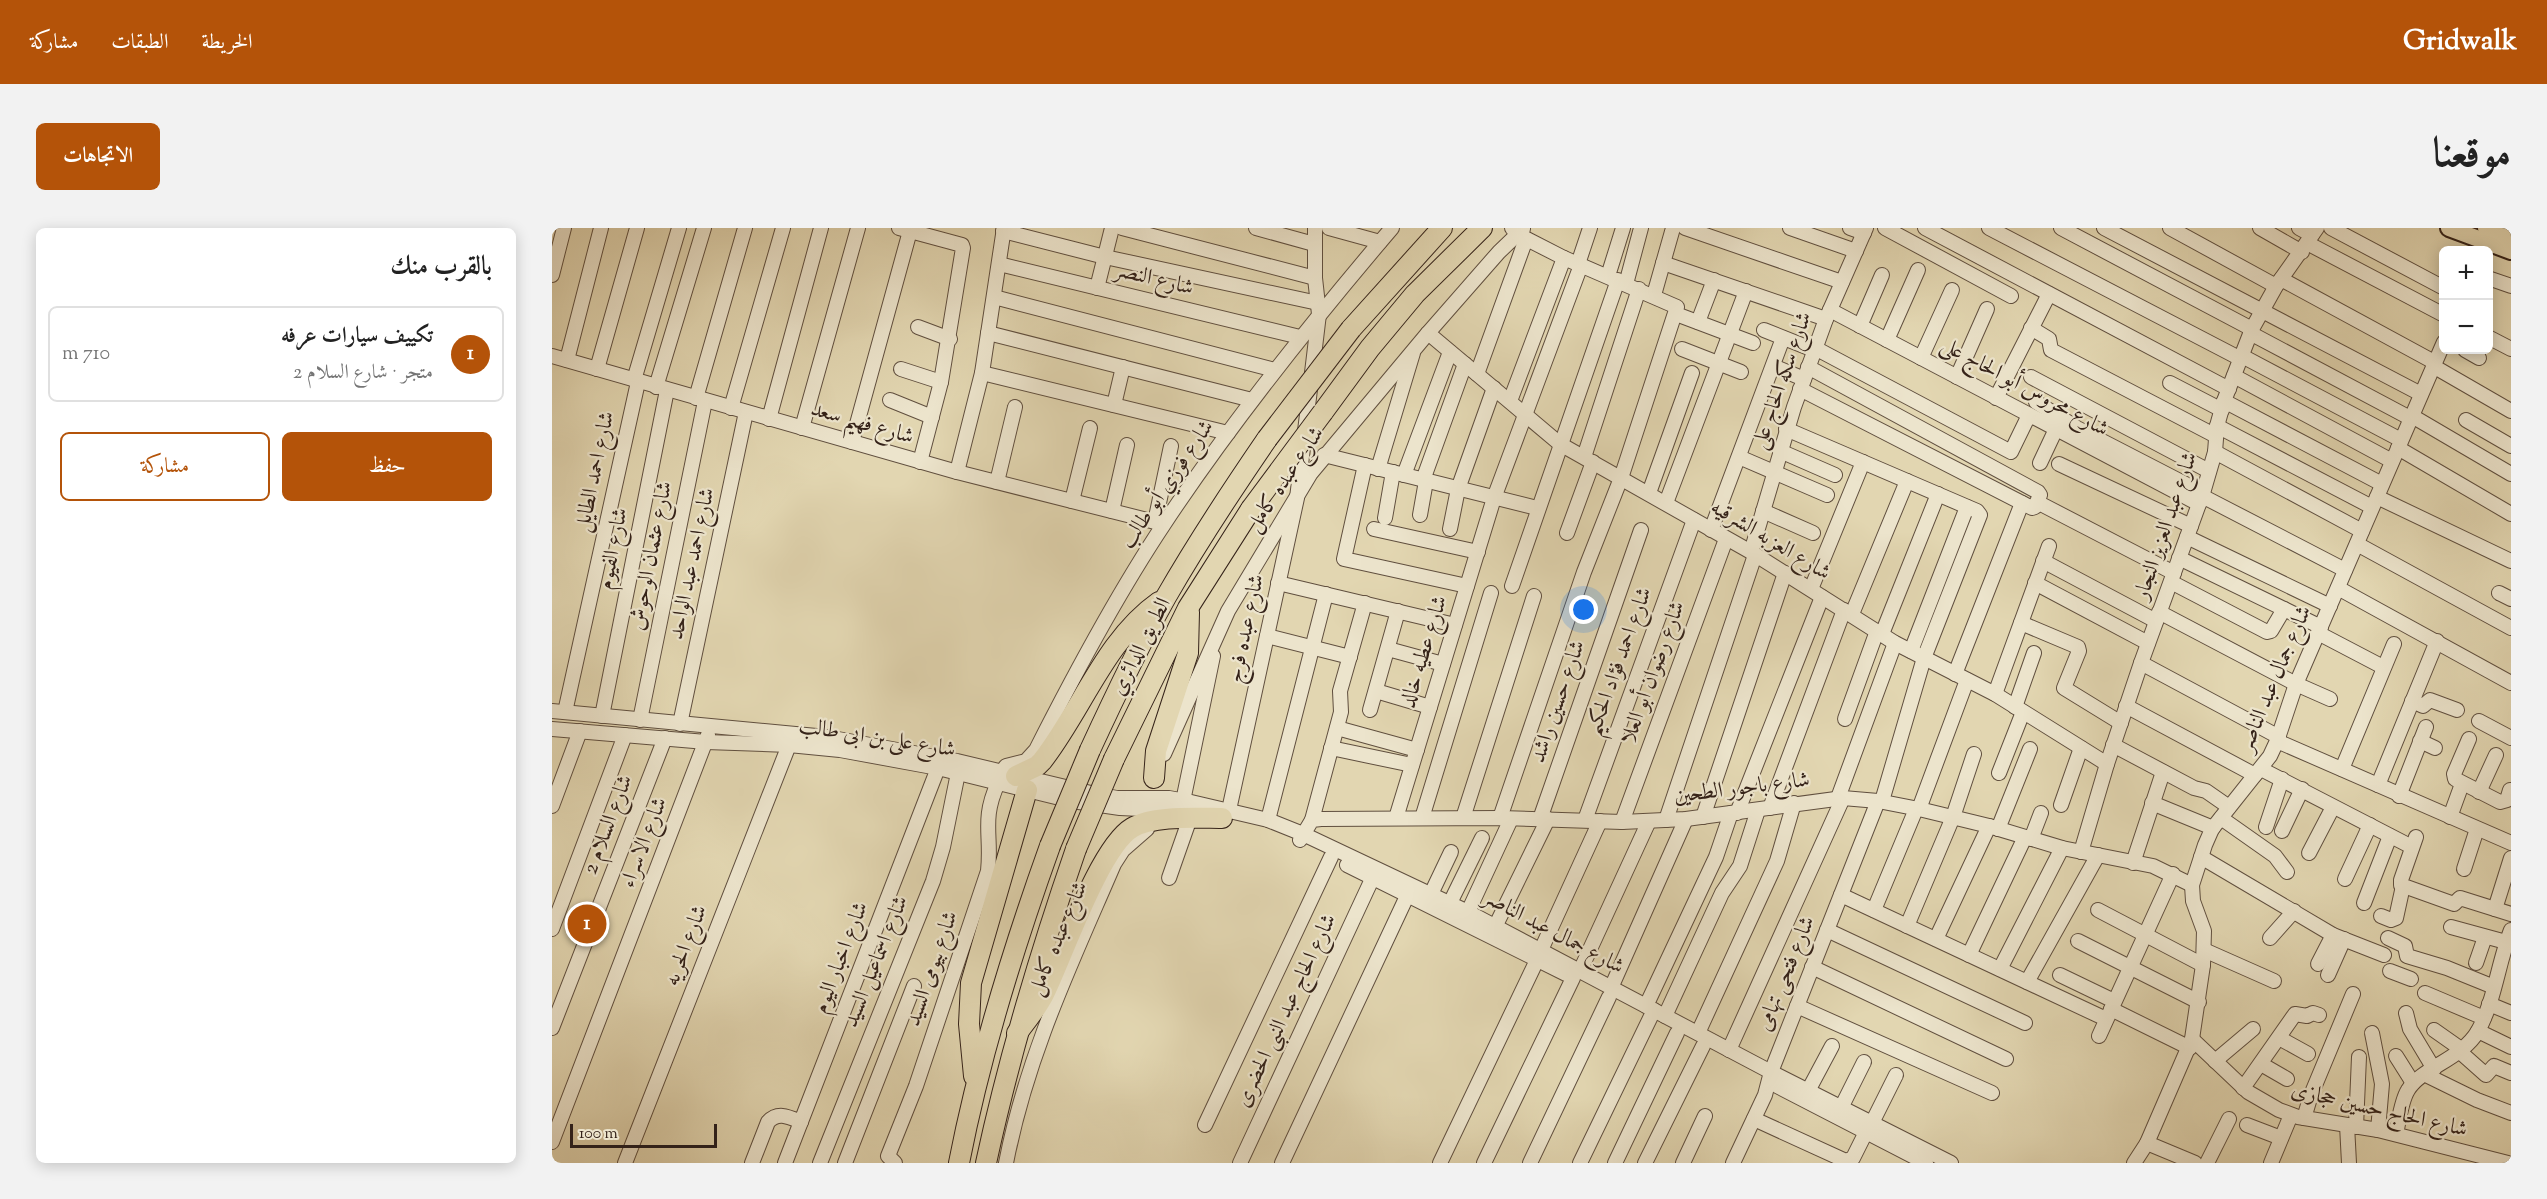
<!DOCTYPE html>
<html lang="ar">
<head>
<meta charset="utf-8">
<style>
  body { margin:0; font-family:"Sorts Mill Goudy",Amiri,serif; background:#f2f2f2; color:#222; direction:rtl }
  .controls { position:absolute; right:18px; top:18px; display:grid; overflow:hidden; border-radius:9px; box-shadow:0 3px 15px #0003 }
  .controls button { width:54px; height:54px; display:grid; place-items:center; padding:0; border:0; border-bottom:2px solid #e0e0e0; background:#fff; color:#222; font:30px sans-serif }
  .scale { position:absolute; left:18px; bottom:15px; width:147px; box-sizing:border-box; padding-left:6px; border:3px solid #342219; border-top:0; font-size:16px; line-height:21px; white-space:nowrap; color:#342219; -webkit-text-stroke:4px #ece4cc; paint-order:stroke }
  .you { position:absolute; left:1032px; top:382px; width:21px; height:21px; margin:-15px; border:4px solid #fff; border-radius:50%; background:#1a73e8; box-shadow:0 0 0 9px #1a73e833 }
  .badge { display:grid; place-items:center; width:39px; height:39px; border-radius:50%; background:#b45309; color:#fff; font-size:20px; font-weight:700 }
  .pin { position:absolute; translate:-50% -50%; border:3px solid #fff; box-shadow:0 2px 6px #0006 }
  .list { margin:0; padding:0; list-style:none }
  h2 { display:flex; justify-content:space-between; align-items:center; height:78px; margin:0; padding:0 24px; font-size:26px }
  h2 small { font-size:20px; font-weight:400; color:#767676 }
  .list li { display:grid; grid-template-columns:39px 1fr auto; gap:18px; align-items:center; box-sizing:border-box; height:96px; margin:0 12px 12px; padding:0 12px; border:2px solid #e0e0e0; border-radius:9px }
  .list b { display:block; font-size:22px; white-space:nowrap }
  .list p { margin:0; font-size:20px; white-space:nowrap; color:#767676 }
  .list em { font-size:20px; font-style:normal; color:#767676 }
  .actions { display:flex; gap:12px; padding:18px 24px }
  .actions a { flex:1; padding:14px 0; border:2px solid #b45309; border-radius:9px; text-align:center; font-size:21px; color:#b45309 }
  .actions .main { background:#b45309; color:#fff }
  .map { position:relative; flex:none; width:1959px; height:935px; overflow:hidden; direction:ltr; border-radius:9px }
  header { display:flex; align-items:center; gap:36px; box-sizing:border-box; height:84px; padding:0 30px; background:#b45309; color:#fff }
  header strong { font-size:28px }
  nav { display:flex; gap:33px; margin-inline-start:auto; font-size:21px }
  .intro { display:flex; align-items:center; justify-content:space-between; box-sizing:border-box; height:144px; padding:0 36px }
  h1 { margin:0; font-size:42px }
  .button { padding:15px 27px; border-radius:9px; background:#b45309; color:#fff; font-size:21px; font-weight:700 }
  main { display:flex; gap:36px; padding:0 36px }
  aside { flex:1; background:#fff; border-radius:9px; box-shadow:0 3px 15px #0003 }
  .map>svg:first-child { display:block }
</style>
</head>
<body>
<header>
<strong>Gridwalk</strong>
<nav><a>الخريطة</a><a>الطبقات</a><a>مشاركة</a></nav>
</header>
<div class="intro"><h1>موقعنا</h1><a class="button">الاتجاهات</a></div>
<main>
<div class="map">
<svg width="1959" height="935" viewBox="0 0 1959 935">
  <rect width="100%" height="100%" fill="#e2d6b1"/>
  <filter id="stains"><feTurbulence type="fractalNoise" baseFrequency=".00333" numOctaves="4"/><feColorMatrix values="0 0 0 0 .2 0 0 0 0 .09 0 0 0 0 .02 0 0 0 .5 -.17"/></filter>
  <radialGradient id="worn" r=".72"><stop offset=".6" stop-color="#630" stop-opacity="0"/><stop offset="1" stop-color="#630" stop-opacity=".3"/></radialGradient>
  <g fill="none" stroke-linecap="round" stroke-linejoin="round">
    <defs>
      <g id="minor">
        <polyline points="347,0 410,17 411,20 389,154 368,234"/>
        <polyline points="570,0 763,50"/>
        <polyline points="704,0 762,16"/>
        <polyline points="777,0 828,14"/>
        <polyline points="1133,0 1290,54"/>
        <polyline points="1238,0 1304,23"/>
        <polyline points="1298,0 1312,5"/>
        <polyline points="1333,0 1459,68"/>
        <polyline points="1373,0 1677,161"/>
        <polyline points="1437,0 1689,131"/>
        <polyline points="1509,0 1700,101"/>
        <polyline points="1552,0 1869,166"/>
        <polyline points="1618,0 1724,58"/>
        <polyline points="1708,0 1750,24"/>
        <polyline points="1747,0 1760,7"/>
        <polyline points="1779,0 1892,60"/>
        <polyline points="451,3 553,29 766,75"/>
        <polyline points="1755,15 1892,87"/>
        <polyline points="1111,35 1274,91"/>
        <polyline points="447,36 748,109"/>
        <polyline points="1026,36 1038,0"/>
        <polyline points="0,47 12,0"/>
        <polyline points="1056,48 1071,0"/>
        <polyline points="1936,50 1959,58"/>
        <polyline points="1729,51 1882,134"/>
        <polyline points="1074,56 1089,0"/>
        <polyline points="545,60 560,0"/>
        <polyline points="1102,67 1121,0"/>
        <polyline points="442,69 723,142"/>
        <polyline points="1278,82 1647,276"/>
        <polyline points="1124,86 1201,115"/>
        <polyline points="1146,94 1162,52"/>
        <polyline points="1308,98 1330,47"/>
        <polyline points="366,99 398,111"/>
        <polyline points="1479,100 1497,111 1499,122 1664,208"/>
        <polyline points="1212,102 1262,122"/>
        <polyline points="436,105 700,172"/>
        <polyline points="876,105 1008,216 1199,324 1343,415 1443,466 1555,536"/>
        <polyline points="1698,105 1858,190"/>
        <polyline points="1936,109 1959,121"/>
        <polyline points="1335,112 1366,42"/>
        <polyline points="1263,120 1459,224 1477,187"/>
        <polyline points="1130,121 1189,144"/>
        <polyline points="1913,122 1927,130"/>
        <polyline points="0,128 405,244 611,296"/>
        <polyline points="1690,128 1849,212"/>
        <polyline points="1369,130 1400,62"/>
        <polyline points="15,132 49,0"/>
        <polyline points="1221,138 1252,151"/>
        <polyline points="1881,138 1959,183"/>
        <polyline points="45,141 85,0"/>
        <polyline points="349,141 389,154"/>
        <polyline points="430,145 676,205"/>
        <polyline points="925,146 974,11"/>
        <polyline points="1682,148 1840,233"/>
        <polyline points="1405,149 1435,81"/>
        <polyline points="1479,149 1657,243"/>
        <polyline points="82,152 127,0"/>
        <polyline points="1618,155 1670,182"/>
        <polyline points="104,159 152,0"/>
        <polyline points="1248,161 1480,280 1483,279 1488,267 1486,264 1256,139"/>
        <polyline points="144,170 193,0"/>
        <polyline points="1444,170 1497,66"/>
        <polyline points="338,172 380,189"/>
        <polyline points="958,173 1012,30"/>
        <polyline points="1672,173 1830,256"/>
        <polyline points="1484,174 1525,200 1651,265"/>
        <polyline points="562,177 571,139"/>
        <polyline points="179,180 231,0"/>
        <polyline points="1860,188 1959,246"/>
        <polyline points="217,191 269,0"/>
        <polyline points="1914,192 1959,218"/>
        <polyline points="1665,198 1820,279"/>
        <polyline points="250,200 306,0"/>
        <polyline points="1234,201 1425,283 1428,287 1372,430 1330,573"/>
        <polyline points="300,214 358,3"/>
        <polyline points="1846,220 1959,286"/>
        <polyline points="1228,223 1283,247"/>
        <polyline points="1663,224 1810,303"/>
        <polyline points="772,227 985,280"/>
        <polyline points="1032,229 1087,61"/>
        <polyline points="1187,229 1275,267"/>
        <polyline points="1488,235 1504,201"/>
        <polyline points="1507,236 1639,298"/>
        <polyline points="813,237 792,331 915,358"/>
        <polyline points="826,241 861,125"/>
        <polyline points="405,244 430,145 452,0"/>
        <polyline points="852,247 898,124"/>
        <polyline points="871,252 913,136"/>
        <polyline points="445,254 463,179"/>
        <polyline points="1097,265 1140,145"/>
        <polyline points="1650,268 1793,342"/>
        <polyline points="1825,269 1959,333"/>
        <polyline points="520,273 538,200"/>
        <polyline points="1485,274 1622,345"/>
        <polyline points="1114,275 1194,63"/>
        <polyline points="560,283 575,217"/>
        <polyline points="1211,283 1261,305"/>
        <polyline points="868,287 874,253"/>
        <polyline points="833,290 841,244"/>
        <polyline points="603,294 619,218"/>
        <polyline points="822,301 926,324"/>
        <polyline points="898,301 906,261 942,160"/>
        <polyline points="1159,302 1231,110"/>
        <polyline points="1015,305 1041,234"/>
        <polyline points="1635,309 1778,378"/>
        <polyline points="1805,316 1959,400"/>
        <polyline points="1199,324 1242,179 1274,91 1314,0"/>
        <polyline points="1627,330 1769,399"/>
        <polyline points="1491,333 1604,393"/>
        <polyline points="1619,354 1715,404 1719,403 1732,381"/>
        <polyline points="726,355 903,397"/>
        <polyline points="1483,355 1596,415"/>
        <polyline points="960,358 1066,52"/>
        <polyline points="1786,360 1959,455"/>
        <polyline points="1259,361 1311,234"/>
        <polyline points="1947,365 1959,371"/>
        <polyline points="1607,384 1744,456 1778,471"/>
        <polyline points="1300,386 1355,253"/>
        <polyline points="1469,395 1526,419 1527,423 1512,460 1569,495"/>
        <polyline points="1766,405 1831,439"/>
        <polyline points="1330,406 1386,266"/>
        <polyline points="715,408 798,429"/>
        <polyline points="836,421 891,436"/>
        <polyline points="1359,423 1415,279"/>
        <polyline points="1589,435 1727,509"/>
        <polyline points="1403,446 1470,275"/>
        <polyline points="824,463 878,479"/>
        <polyline points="1443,466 1497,318"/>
        <polyline points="1860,473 1871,478 1878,472 1905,482"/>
        <polyline points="1574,478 1703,547"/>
        <polyline points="1463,479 1482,425"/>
        <polyline points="818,482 846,383"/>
        <polyline points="0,483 275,509 405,533 543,566 565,570 617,570 639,574 716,592 751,606 916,684 1219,844 1399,935"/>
        <polyline points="13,484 86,154"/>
        <polyline points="50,488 115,162"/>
        <polyline points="1293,491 1325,403"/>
        <polyline points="88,492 153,173"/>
        <polyline points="1927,493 1959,510"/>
        <polyline points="128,496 194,184"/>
        <polyline points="785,500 865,522"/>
        <polyline points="0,501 154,514 237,517 288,522 386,540 520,573 568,580 630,583"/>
        <polyline points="1917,511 1902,546 1903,551 1948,574 1955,572 1958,562"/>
        <polyline points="1725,513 1959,615"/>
        <polyline points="1868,513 1883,520"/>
        <polyline points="1561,517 1642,560 1654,563 1677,579"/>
        <polyline points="779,520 860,537"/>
        <polyline points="612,526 676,383 759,245 876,105 947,24 971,1"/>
        <polyline points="1709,541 1860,619"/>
        <polyline points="1790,541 1842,416"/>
        <path d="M 449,545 L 454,538 L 474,533 L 484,522 C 523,445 564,368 612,296 C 681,192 759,95 840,0"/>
        <polyline points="1447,545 1471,484"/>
        <polyline points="1826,557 1885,413"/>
        <polyline points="1927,564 1944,527"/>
        <polyline points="1847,568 1874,499"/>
        <polyline points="1286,570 1343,415"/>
        <polyline points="631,573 661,428"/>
        <polyline points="1600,575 1661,600"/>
        <polyline points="1509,577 1529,520"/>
        <polyline points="0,578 28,503"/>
        <polyline points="1218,580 1292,382"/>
        <polyline points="1367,581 1415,452"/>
        <polyline points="677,582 745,270 767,86 763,50 763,0"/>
        <polyline points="1185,585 1270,369"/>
        <polyline points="1151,589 1233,345"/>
        <polyline points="1898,589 1910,556"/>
        <polyline points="844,590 942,270 1029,37"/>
        <polyline points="870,590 939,365"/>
        <polyline points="911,590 982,368"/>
        <polyline points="948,590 1032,344 1069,250 1125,79 1012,30 965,6 960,0"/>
        <polyline points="1669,590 1723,628 1735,644"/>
        <polyline points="988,591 1089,302"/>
        <polyline points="716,592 774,366"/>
        <polyline points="760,592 789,484 788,463 813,375"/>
        <polyline points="1033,592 1142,292"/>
        <polyline points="1114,592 1203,327"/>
        <polyline points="1070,594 1174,311"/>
        <polyline points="1714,599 1730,551"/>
        <polyline points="1446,601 1478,521"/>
        <polyline points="1730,603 1750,561"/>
        <polyline points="1864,609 1849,652 1849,657 1902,676 1908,670 1959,686"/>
        <polyline points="1479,611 1489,585"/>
        <polyline points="748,612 760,592 769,591 948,590 1070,594 1134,591 1291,570 1326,573 1367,581 1437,598 1510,620 1601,638 1640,657"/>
        <polyline points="1529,624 1555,536 1589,435 1651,265 1663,224 1665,198 1672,173 1700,101 1724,58 1765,0"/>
        <polyline points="1757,625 1781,579"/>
        <polyline points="1649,629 1781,707 1832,727"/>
        <polyline points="1581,635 1611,544"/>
        <polyline points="795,637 1014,746"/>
        <polyline points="1912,641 1925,601"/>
        <polyline points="617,650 637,593"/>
        <polyline points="1793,651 1818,597"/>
        <polyline points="879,666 899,624"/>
        <polyline points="1289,667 1554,791"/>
        <polyline points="898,675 930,610"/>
        <polyline points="1812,675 1838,608"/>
        <polyline points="1943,681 1959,630"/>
        <polyline points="1322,682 1364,581"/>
        <polyline points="1546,682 1651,737"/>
        <polyline points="916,684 959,591"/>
        <polyline points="1829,688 1839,692 1844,690 1851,658"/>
        <polyline points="1355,698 1401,589 1422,526"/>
        <polyline points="943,699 996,591"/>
        <polyline points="1899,699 1954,714"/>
        <polyline points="0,701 73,507"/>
        <polyline points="1275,702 1473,795"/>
        <polyline points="1718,710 1742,683"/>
        <polyline points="1836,710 1853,718 1855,728 1895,740 1942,759"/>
        <polyline points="1384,711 1437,598"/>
        <polyline points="1526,713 1647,774"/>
        <polyline points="989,722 1048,593"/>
        <polyline points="1652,722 1722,753"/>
        <polyline points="1417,727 1473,609"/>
        <polyline points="1924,735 1933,709"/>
        <polyline points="1766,736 1781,707"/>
        <polyline points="1260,739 1454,831"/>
        <polyline points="1448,741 1510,620"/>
        <polyline points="1028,743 1097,593"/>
        <polyline points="1838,743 1859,751"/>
        <polyline points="1508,747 1562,773"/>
        <polyline points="1776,747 1792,711"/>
        <polyline points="1475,754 1546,627"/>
        <polyline points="1059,760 1134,591"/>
        <polyline points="1873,765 1932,790"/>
        <polyline points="1937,776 1959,785"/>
        <polyline points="1094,778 1164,629 1179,585"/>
        <polyline points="1245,778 1440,865"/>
        <polyline points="1559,781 1638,820"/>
        <polyline points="1854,785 1858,801 1882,841"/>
        <polyline points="1113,788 1170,665 1188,638 1206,582"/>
        <polyline points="0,800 113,510"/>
        <polyline points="1882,802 1909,821"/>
        <polyline points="1926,803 1959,819"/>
        <polyline points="1146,805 1225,633 1242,575"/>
        <polyline points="1820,805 1830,856 1826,902"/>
        <polyline points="1547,808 1621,646"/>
        <polyline points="1727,810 1756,826"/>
        <polyline points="1640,811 1696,864 1727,882 1746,889 1826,902 1956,935"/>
        <polyline points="1177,822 1291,570"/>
        <polyline points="1907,823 1934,847 1942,838 1959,845"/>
        <polyline points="1844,828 1861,855"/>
        <polyline points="1663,833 1701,801"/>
        <polyline points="1709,836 1735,851"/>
        <polyline points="1874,847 1925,872 1959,885"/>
        <polyline points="1225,858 1374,935"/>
        <polyline points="1691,860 1743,786 1755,788 1761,785 1767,787"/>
        <polyline points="1256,863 1280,818"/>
        <polyline points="1289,880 1312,834"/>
        <polyline points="1752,890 1759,867 1801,766"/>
        <polyline points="1202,891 1294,933 1301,930 1314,904"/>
        <polyline points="1320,895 1344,847"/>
        <polyline points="653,897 779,629"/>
        <polyline points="1695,897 1729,910"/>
        <polyline points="1795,897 1797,935"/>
        <polyline points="1804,899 1807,829"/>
        <path d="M 1844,906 C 1847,893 1849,873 1856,862 C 1869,840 1910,831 1926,803 C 1943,772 1946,735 1959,702"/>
        <polyline points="0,914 156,507"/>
        <polyline points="1595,915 1643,935"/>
        <polyline points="73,935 237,517"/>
        <path d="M 200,935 L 216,894 C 226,883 237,889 249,894"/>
        <polyline points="233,935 386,540"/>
        <polyline points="268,935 381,653 391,619 406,545"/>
        <polyline points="293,935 362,758"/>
        <path d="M 343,935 L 336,928 L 364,858 L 436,643 C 440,607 429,592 446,555"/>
        <path d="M 454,935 C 475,827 519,736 562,636 L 571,622 L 595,601"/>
        <polyline points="688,935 821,649"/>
        <polyline points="730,935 856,666"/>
        <polyline points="888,935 985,732"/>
        <polyline points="932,935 1021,750"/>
        <polyline points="978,935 1057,769"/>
        <polyline points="1028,935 1102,782"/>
        <polyline points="1063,935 1125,805"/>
        <polyline points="1093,935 1151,818"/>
        <polyline points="1131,935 1153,888"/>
        <polyline points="1181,935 1213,867 1219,844 1326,573"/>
        <polyline points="1582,935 1595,915 1640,811 1651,737 1652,703 1641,673 1640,657 1653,617 1660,601 1718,528 1725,513 1744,456 1892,114"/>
        <polyline points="1655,935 1677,891"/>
        <polyline points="1719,935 1739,887"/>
      </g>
      <g id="major">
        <polyline points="1897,0 1959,23"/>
        <polyline points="1934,0 1959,8"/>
      </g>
      <g id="highway">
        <polyline points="799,101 890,0"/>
        <polyline points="771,184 818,120 863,66 930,0"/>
        <path d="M 538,522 C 562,470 586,419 614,369 C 645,315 680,262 715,211"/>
        <polyline points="562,531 636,380 699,281"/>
        <path d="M 464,548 L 485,538 L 490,533 C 530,482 553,412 607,374"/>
        <polyline points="602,550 604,523 636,425 637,384"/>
        <path d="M 465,805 C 475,792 486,779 493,764 C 511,727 548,619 580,600 C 601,587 645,590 670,590"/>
        <polyline points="422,848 417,796 419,755 475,562"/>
        <path d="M 407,935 C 428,827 461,721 498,618"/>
        <path d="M 434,935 C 457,828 488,725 524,621"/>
      </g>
    </defs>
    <use href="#minor" stroke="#604f3f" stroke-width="16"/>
    <use href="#major" stroke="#342219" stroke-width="20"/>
    <use href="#highway" stroke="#342219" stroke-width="22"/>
    <use href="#minor" stroke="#ece4cc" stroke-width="14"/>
    <use href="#major" stroke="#e2d6b1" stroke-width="16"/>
    <use href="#highway" stroke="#e2d6b1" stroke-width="20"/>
    <defs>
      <g id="highway-bridge">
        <polyline points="715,211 799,101"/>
        <polyline points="699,281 771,184"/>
        <polyline points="498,618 538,522"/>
        <polyline points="524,621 562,531"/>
      </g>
    </defs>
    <use href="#highway-bridge" stroke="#342219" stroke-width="22" stroke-linecap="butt"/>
    <use href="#highway-bridge" stroke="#e2d6b1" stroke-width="20"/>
  </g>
  <g text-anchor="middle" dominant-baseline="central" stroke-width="4.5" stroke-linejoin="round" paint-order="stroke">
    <g font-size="22" fill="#342219" stroke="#ece4cc">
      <text transform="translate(602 52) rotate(14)">شارع النصر</text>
      <text transform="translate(1231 153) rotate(-71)">شارع سكه الحاج على</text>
      <text transform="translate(1472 160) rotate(28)">شارع محروس أبو الحاج على</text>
      <text transform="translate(310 196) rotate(16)">شارع فهيم سعد</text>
      <text transform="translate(44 244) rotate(-78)">شارع احمد الطايل</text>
      <text transform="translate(734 252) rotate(-56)">شارع عبده كامل</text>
      <text transform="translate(616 257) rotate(-56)">شارع فوزي أبو طالب</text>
      <text transform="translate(1615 298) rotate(-71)">شارع عبد العزيز النجار</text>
      <text transform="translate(1218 313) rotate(31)">شارع العزبه الشرقيه</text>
      <text transform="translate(62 321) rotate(-79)">شارع الفيوم</text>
      <text transform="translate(100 328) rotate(-79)">شارع عثمان الوحوش</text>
      <text transform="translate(141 336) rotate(-78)">شارع احمد عبد الواحد</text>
      <text transform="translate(695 401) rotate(-78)">شارع عبده فرج</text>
      <text transform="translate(590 419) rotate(-63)">الطريق الدائري</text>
      <text transform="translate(873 424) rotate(-73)">شارع عطيه خالد</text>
      <text transform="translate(1068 434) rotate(-70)">شارع احمد فؤاد الحكيم</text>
      <text transform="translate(1102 445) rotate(-70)">شارع رضوان أبو العلا</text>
      <text transform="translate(1724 451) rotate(-67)">شارع جمال عبد الناصر</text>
      <text transform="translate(1007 474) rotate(-71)">شارع حسين راشد</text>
      <text transform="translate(325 511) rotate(9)">شارع على بن ابى طالب</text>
      <text transform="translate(1190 561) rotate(-7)">شارع باجور الطحين</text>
      <text transform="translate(57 597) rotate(-69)">شارع السلام 2</text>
      <text transform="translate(93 615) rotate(-69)">شارع الاسراء</text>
      <text transform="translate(1001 705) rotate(28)">شارع جمال عبد الناصر</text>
      <text transform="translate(507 711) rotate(-67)">شارع عبده كامل</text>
      <text transform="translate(135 718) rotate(-69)">شارع الحريه</text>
      <text transform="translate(290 730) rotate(-69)">شارع اخبار اليوم</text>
      <text transform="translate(325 734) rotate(-68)">شارع اسماعيل السيد</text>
      <text transform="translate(381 741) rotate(-71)">شارع بيومى السيد</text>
      <text transform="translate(1235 746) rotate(-68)">شارع فتحى تهامى</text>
      <text transform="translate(735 783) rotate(-65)">شارع الحاج عبد النبى الحضرى</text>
      <text transform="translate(1827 883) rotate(13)">شارع الحاج حسين حجازى</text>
    </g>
  </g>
  <rect width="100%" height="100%" filter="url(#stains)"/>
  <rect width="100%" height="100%" fill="url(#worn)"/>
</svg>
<div class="controls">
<button>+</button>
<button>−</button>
</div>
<div class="scale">100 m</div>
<div class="you"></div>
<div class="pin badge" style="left:35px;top:696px">1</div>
</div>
<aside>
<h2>بالقرب منك<small></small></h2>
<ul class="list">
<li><span class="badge">1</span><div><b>تكييف سيارات عرفه</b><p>متجر · شارع السلام 2</p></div><em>710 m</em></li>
</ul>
<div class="actions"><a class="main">حفظ</a><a>مشاركة</a></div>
</aside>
</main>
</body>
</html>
